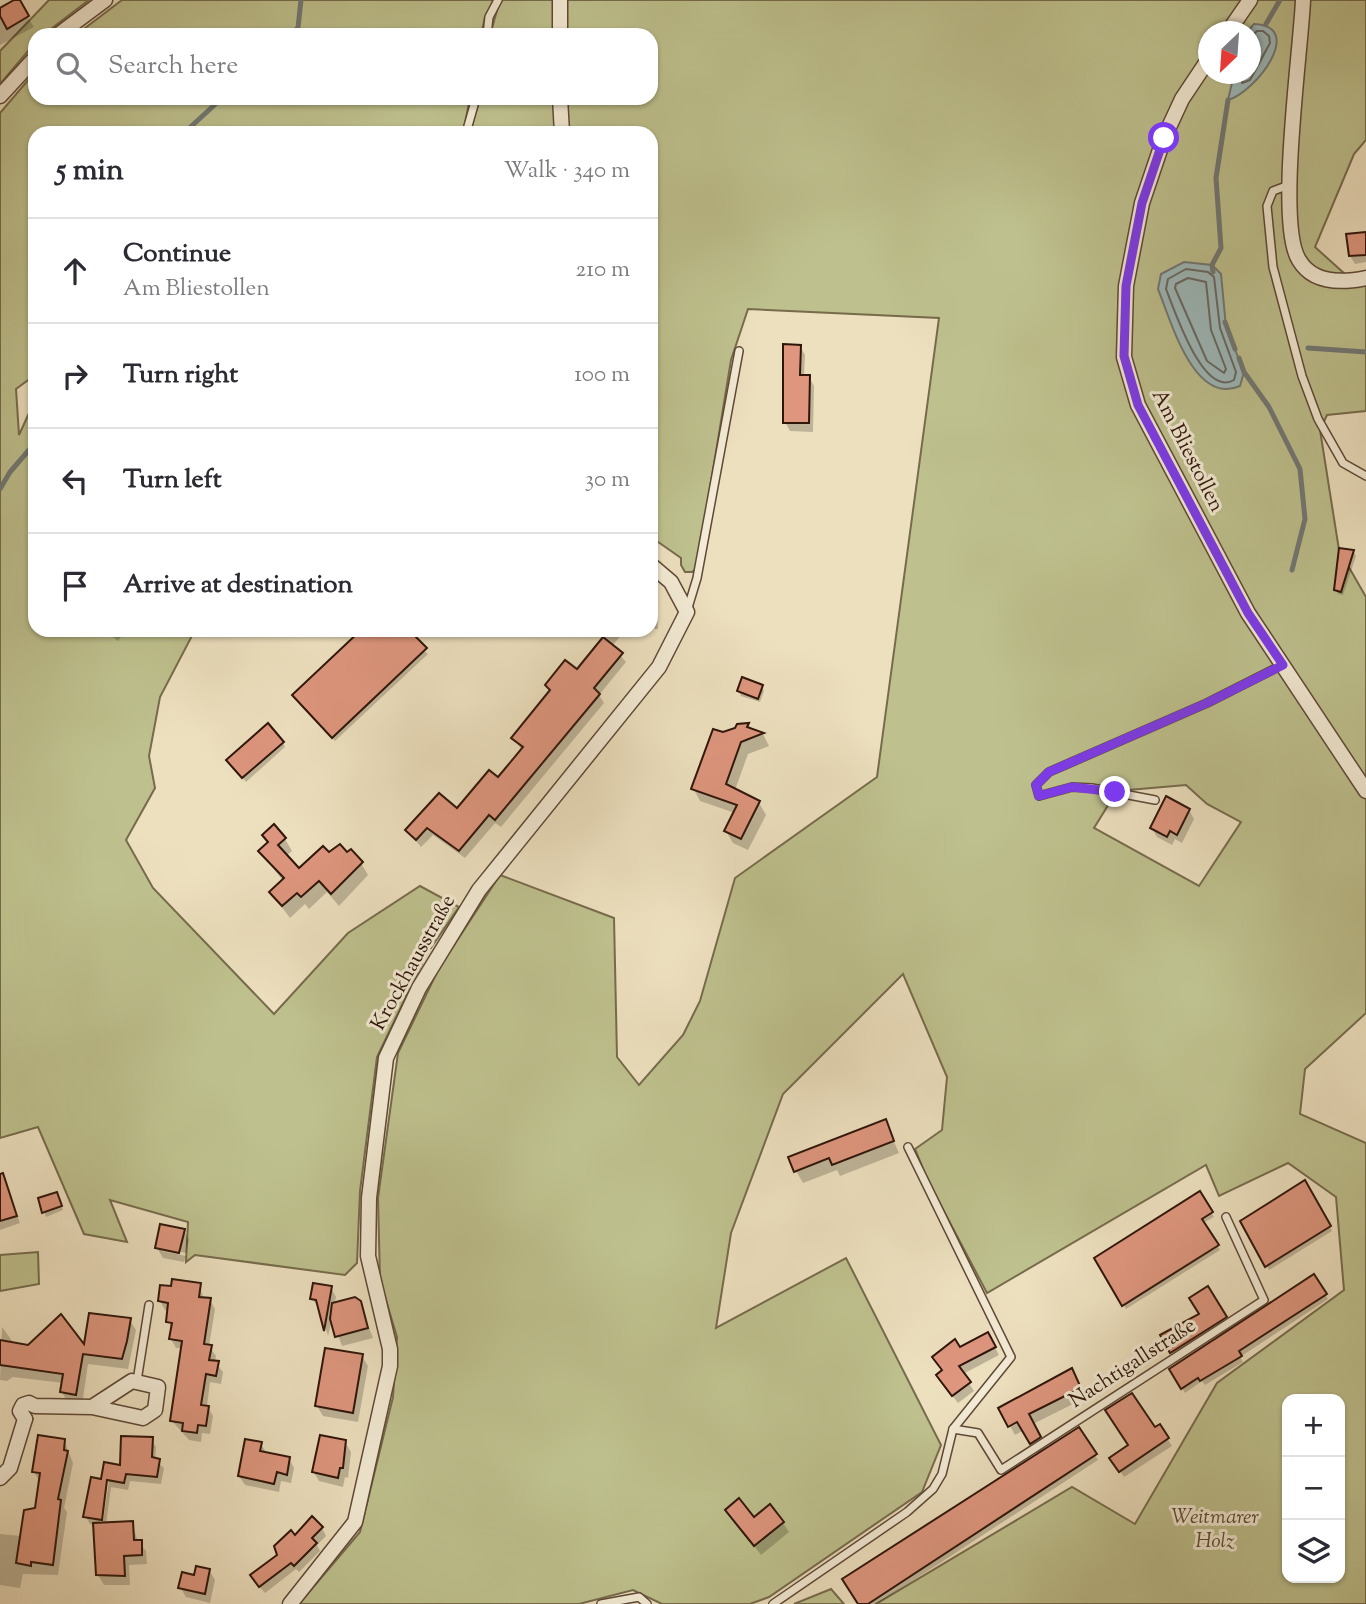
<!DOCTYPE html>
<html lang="en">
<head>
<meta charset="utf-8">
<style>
  body { margin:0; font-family:"Sorts Mill Goudy",serif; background:#f2f2f3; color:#2b2b33 }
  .controls { position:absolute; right:21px; bottom:21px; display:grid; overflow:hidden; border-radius:14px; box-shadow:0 2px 5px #0004 }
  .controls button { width:63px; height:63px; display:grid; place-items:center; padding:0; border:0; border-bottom:2px solid #e1e1e2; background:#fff; color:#2b2b33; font:35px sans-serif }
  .compass { position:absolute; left:1198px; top:21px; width:63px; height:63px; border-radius:50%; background:#fff; box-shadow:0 2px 5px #0004; rotate:205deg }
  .stop { position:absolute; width:21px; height:21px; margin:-16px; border:5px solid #7c3aed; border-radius:50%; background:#fff }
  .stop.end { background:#7c3aed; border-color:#fff; box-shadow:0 2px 7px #0008 }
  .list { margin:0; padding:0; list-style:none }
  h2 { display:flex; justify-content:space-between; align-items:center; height:91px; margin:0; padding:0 28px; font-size:30px }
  h2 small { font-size:23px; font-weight:400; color:#7c7c81 }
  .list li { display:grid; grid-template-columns:46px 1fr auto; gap:21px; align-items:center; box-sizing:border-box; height:105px; padding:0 28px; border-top:2px solid #e1e1e2 }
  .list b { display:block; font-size:26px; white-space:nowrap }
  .list p { margin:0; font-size:23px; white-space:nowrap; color:#7c7c81 }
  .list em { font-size:23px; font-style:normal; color:#7c7c81 }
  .icon { flex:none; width:38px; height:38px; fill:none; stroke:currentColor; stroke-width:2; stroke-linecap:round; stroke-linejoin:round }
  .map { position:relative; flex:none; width:1366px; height:1604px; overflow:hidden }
  .search { position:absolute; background:#fff; box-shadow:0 2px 5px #0004; left:28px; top:28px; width:630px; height:77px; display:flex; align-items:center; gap:18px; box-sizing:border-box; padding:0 24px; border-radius:21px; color:#7c7c81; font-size:26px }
  .panel { position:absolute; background:#fff; box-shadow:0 2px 5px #0004; left:28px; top:126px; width:630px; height:511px; border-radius:21px }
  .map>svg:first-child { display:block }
</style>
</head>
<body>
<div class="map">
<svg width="1366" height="1604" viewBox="0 0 1366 1604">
  <rect width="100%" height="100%" fill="#ede0bf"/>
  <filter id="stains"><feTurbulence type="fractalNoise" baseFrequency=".00286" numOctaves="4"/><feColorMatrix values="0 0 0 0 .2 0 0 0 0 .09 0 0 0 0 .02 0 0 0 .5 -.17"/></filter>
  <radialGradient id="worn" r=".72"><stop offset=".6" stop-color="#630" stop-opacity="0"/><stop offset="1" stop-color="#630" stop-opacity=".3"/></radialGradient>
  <g fill="#bec18e" stroke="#766b4c" stroke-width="2" fill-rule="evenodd">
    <polygon points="49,0 89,0 43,35 35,35 35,43 0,84 0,51"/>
    <polygon points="122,0 494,0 485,17 481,35 76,35"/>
    <path d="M 500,0 L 1366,0 L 1366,140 L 1354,154 L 1315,247 L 1346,275 L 1366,275 L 1366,411 L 1327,415 L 1320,430 L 1339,550 L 1366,597 L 1366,1013 L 1305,1069 L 1300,1114 L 1366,1143 L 1366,1604 L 876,1604 L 1072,1487 L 1135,1524 L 1217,1383 L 1344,1290 L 1336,1197 L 1288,1163 L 1219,1196 L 1206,1165 L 987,1293 L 928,1181 L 915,1149 L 942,1130 L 947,1077 L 903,974 L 783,1094 L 731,1233 L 716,1328 L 846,1258 L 941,1445 L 922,1492 L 769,1597 L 750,1604 L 662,1604 L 633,1590 L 579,1604 L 299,1604 L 360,1532 L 393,1397 L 397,1337 L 380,1280 L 378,1198 L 398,1053 L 439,968 L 500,875 L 614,918 L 617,1057 L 639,1085 L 683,1035 L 700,1001 L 735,878 L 877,777 L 939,318 L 748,309 L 731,360 L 697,568 L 692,572 L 685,572 L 681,565 L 681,558 L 651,537 L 651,133 L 470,133 L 480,98 L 651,98 L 651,35 L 490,35 ZM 1208,32 L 1250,32 L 1250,74 L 1208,74 ZM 1186,785 L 1207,804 L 1241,822 L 1199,886 L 1094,828 L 1117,791 ZM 1287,1399 L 1340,1399 L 1340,1578 L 1287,1578 Z"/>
    <polygon points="35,72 35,98 470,98 463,133 35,133 35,375 16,389 19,435 35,400 35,630 195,630 160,697 149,756 155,788 126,840 153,888 274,1014 348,933 420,886 459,907 426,955 377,1057 360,1191 357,1263 345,1275 195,1255 186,1262 188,1222 110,1200 127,1242 84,1234 38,1127 0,1138 0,113"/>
    <polygon points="38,1252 39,1284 0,1291 0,1255"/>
    <polygon points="831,1589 844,1604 794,1604"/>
  </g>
  <g fill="#9dbabc" stroke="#717875" stroke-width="2">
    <path d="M 1254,24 C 1306,26 1256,92 1228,100 L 1234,74 L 1250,74 L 1250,32 L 1248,31 Z"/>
    <path d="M 1184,262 L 1212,265 L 1221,274 L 1226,327 L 1244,372 L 1240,386 C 1194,406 1171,321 1158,289 L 1161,274 Z"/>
  </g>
  <g fill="#0003" fill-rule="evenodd">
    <polygon points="17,0 34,27 0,45 0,10"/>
    <polygon points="1366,233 1366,262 1355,264 1350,256"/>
    <polygon points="800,346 805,355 804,377 809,377 814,386 813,432 790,431 785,422"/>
    <polygon points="1353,551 1356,556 1343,595 1338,594 1336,590"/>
    <polygon points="651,603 657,612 658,629 651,629"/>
    <polygon points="104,630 126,630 118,641"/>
    <polygon points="363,630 398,630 428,654 335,741 294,696"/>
    <polygon points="603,630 635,630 625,631 612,646 626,662 599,695 604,703 501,827 495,823 465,858 433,835 421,847 407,830 458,810 498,780 522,750 513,738 551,692 547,685 577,671 603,640"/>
    <polygon points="762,687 764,691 760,702 741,696 739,691"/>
    <polygon points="748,724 752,730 763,734 769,746 748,754 735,790 759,803 766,815 748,850 733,843 726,831 735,813 700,801 693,788 723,734"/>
    <polygon points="283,743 285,747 246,782 231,765"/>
    <polygon points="1189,810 1194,819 1182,843 1175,839 1172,845 1157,837 1152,828"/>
    <polygon points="285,839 292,851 286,856 299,871 329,855 361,863 368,875 339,906 327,892 309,909 305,904 290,918 271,893 283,881 260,851"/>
    <polygon points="885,1122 899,1153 840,1176 837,1170 803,1183 796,1171"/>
    <polygon points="1304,1182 1332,1231 1269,1270 1242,1221"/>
    <polygon points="5,1185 20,1223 0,1230 0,1186"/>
    <polygon points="1200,1194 1214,1217 1203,1223 1220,1250 1126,1309 1096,1259"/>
    <polygon points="59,1198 63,1210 46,1217 40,1200"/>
    <polygon points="184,1230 189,1240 186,1253 162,1248 162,1251 186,1256 184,1262 163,1258 157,1248"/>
    <polygon points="1314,1277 1328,1299 1240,1357 1243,1362 1205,1385 1202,1381 1185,1393 1171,1370"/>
    <polygon points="199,1285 204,1299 210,1300 215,1309 209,1346 216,1356 215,1362 223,1372 221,1384 210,1382 207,1406 213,1416 210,1434 202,1433 201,1442 189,1440 172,1421 183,1348 176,1348 171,1339 169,1311 165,1310 160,1301"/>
    <polygon points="331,1288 336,1297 334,1305 359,1302 373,1338 342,1346 332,1319 328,1336 320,1308 312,1299"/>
    <polygon points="1208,1289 1228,1322 1174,1357 1163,1335 1201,1315"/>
    <polygon points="129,1319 136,1330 128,1369 88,1364 82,1405 68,1403 62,1392 64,1383 13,1377 7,1381 0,1380 2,1327 15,1345 85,1348"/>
    <polygon points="988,1334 999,1355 963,1374 974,1391 958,1403 943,1384 944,1372 960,1349"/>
    <polygon points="362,1356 368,1366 358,1422 323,1416 317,1406"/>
    <polygon points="1077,1380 1085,1398 1033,1424 1047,1450 1078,1429 1098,1460 877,1604 860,1604 1038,1455 1024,1430 1015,1435 1000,1408"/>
    <polygon points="1159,1426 1172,1446 1124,1477 1111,1458"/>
    <path d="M 122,1438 L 151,1439 L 156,1447 L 155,1460 L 164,1468 L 161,1484 L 130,1481 L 128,1490 L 111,1487 L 106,1524 L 132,1523 L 138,1542 L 146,1551 L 147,1564 L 129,1565 L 130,1585 L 104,1585 L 98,1575 L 95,1525 L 90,1524 L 85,1516 L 93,1479 L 102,1481 L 105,1464 L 122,1467 ZM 107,1474 L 110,1474 L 102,1528 L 99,1528 Z"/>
    <polygon points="64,1440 73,1463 64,1508 67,1512 58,1575 23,1574 20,1588 0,1585 0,1534 21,1536 37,1509 41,1483 34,1472"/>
    <polygon points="345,1442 351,1452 348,1478 345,1477 343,1487 319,1481 313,1471"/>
    <polygon points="261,1444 267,1454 289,1458 294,1468 291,1483 281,1481 279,1492 245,1485 239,1476"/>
    <polygon points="727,1510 754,1519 783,1523 789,1532 761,1555"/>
    <polygon points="322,1528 326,1536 317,1545 320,1551 299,1572 296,1569 265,1593 256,1583 295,1537"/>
    <polygon points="209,1570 215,1580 210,1603 186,1597 180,1587"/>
  </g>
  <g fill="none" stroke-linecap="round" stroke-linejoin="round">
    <g stroke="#666863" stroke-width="2">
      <polyline points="1241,74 1242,83 1250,80 1270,43 1269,36 1263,31 1257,31 1250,38"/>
      <path d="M 1186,269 L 1208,272 L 1214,277 L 1220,328 L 1236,372 L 1234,380 C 1203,398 1175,311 1166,289 L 1168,279 Z"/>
      <polygon points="1188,278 1206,282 1211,330 1226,369 1224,373 1207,361 1175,288 1176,284"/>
    </g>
    <g stroke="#717875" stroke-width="5">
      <polyline points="1266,24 1280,0"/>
      <polyline points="290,35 298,28 301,0"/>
      <polyline points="184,133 222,98"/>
      <polyline points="1213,272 1212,265 1221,248 1216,178 1228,100"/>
      <polyline points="1225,322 1235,349"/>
      <polyline points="1308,348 1366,352"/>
      <polyline points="1239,358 1244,372 1269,407 1300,469 1305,519 1292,570"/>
      <polyline points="0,489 10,472 35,443"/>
    </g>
  </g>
  <g fill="#de967e" stroke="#2f150a" stroke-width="2">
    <polygon points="14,0 20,0 29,16 7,29 0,16 0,8"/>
    <polygon points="1366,232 1366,255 1349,256 1346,234"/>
    <polygon points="783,344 801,345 800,375 810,375 809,423 783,423"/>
    <polygon points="1339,548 1354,550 1341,592 1334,590"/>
    <polygon points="361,630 409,630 427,648 332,738 292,695"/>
    <polygon points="603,637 623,653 594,688 600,694 495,820 489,815 459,851 427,828 416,840 405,830 439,793 457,808 489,770 498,777 523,747 511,738 550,690 545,685 565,660 577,669"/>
    <polygon points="742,677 763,685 758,699 737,691"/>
    <polygon points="268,723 284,742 242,778 226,760"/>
    <polygon points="749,723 747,727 764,733 741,742 726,784 760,801 741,839 724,831 737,805 691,789 713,729 723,732 735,728 737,724"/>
    <polygon points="1166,796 1190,809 1177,835 1170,831 1167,837 1150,828"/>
    <polygon points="274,824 286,838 278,845 299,868 323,846 329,852 340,844 347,852 351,849 363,862 331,894 319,881 301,897 297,893 282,906 269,892 284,878 258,851 268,842 262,835"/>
    <polygon points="886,1119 894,1141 832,1165 829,1158 794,1172 788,1157"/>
    <polygon points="3,1173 17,1216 0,1221 0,1174"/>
    <polygon points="1305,1180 1331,1226 1265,1267 1240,1221"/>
    <polygon points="1200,1191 1213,1212 1202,1219 1219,1245 1122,1306 1094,1258"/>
    <polygon points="57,1192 62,1206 42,1213 38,1198"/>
    <polygon points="160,1224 185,1229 179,1253 155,1248"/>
    <polygon points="1314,1274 1327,1294 1239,1351 1242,1356 1200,1381 1198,1378 1181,1389 1169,1369"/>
    <polygon points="172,1279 201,1283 199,1297 211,1298 204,1344 212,1345 209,1360 219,1361 216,1376 206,1374 201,1405 209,1406 206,1426 198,1425 197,1433 182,1431 183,1423 170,1421 182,1341 169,1339 172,1323 166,1322 168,1303 158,1301 160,1285 171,1286"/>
    <polygon points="313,1283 332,1286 324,1331 316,1300 310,1299"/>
    <polygon points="1208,1286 1227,1317 1170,1353 1160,1335 1199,1314 1189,1298"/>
    <polygon points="355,1297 361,1301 368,1328 335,1337 330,1319 332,1303"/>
    <polygon points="89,1313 131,1318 127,1341 122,1359 83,1354 76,1395 60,1392 63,1374 0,1365 0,1340 28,1345 61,1314 84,1344"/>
    <polygon points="988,1332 996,1347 959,1366 971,1382 952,1396 936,1375 942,1370 932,1357 955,1339 960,1347"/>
    <polygon points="325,1348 363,1354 353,1413 315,1406"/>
    <polygon points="1072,1368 1081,1388 1029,1414 1041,1437 1030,1444 1017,1422 1008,1427 998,1408"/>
    <polygon points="1132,1393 1155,1427 1160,1424 1169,1438 1119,1472 1109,1458 1128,1445 1105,1410"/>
    <polygon points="1079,1427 1097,1454 868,1604 858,1604 842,1579"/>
    <polygon points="38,1435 65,1439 64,1450 68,1451 58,1499 61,1500 53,1565 31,1562 31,1566 16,1563 24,1510 35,1508 40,1473 32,1472"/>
    <polygon points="320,1435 346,1440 343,1468 340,1468 338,1478 312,1472"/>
    <polygon points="121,1436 153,1437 152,1457 160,1459 157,1477 126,1474 124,1483 107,1480 102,1520 83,1517 91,1477 101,1479 104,1462 120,1465"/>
    <polygon points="245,1439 262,1442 260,1451 290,1457 287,1475 277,1472 274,1484 238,1476"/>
    <polygon points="739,1498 754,1517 770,1504 784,1522 754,1546 725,1510"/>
    <polygon points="312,1516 323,1527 312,1538 317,1543 294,1566 291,1563 259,1587 250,1575 277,1555 274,1546 291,1530 295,1535"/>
    <polygon points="133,1521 134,1540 142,1540 142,1555 124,1556 125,1576 96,1575 93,1523"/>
    <polygon points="196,1566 210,1569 205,1594 178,1588 182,1572 194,1575"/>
  </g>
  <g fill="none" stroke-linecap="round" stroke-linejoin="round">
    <defs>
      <g id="lane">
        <polyline points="487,35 489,17 498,0"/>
        <polyline points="466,133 476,98"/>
        <polyline points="1289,185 1273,191 1267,206 1273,267 1302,376 1318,419 1343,463 1366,476"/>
        <polyline points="687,611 697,578 739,351"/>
        <polyline points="1155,800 1092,788 1072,787 1039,796 1036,785 1049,772 1207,703 1282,665"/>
        <polyline points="137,1381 149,1305"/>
        <polyline points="953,1429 978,1433 1001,1470 1264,1300 1226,1217"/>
        <polyline points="601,1604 639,1597 647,1604"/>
        <polyline points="773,1604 907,1512 933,1489 942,1474 953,1429 1011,1357 908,1147"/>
      </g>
      <g id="street">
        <polyline points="560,0 560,35"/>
        <path d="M 1303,0 C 1301,50 1276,224 1299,260 C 1313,284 1342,283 1366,278"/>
        <polyline points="1228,32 1250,0"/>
        <polyline points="58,35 105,0"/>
        <polyline points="1208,60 1182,99 1164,138 1142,203 1126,286 1124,357 1138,405 1248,613 1366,791"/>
        <polyline points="0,96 35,58"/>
        <polyline points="560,98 562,133"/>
        <polyline points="25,1419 20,1411 23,1405 29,1403 35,1406 92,1407 143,1418 155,1410 158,1387 132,1381 92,1407"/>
        <polyline points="0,1478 10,1468 25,1419"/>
        <polyline points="290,1604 355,1522 390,1366 390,1349 368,1256 369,1198 386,1058 419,988 479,890 659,667 687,612 671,582 651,565"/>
      </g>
    </defs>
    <use href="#lane" stroke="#5e4837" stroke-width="10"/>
    <use href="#street" stroke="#5e4837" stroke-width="17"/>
    <use href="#lane" stroke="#f3ebd5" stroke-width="7"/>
    <use href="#street" stroke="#f3ebd5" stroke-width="14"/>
  </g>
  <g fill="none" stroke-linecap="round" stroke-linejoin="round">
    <polyline stroke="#7c3aed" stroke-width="9" points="1115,792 1072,787 1039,796 1036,785 1049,772 1207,703 1283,665 1248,613 1138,405 1124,356 1126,286 1142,203 1164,138"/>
  </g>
  <g text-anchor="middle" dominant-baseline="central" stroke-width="6" stroke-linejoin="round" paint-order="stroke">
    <g font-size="21" fill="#2f150a" stroke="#f3ebd5">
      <text transform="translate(1187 451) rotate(63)">Am Bliestollen</text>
      <text transform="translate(414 963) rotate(-61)">Krockhausstraße</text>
      <text transform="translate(1133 1364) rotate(-33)">Nachtigallstraße</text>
    </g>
    <g font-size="21" font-style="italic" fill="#5a4932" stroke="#f3ebd5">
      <text x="1215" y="1518">Weitmarer<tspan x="1215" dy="24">Holz</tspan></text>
    </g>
  </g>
  <rect width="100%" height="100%" filter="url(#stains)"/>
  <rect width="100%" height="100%" fill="url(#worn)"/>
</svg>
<div class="controls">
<button>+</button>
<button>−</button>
<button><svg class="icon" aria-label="layers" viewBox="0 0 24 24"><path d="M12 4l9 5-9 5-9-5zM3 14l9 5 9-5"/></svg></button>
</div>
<svg class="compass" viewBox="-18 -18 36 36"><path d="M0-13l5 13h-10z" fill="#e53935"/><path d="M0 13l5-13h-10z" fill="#7c7c81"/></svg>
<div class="stop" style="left:1164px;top:138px"></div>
<div class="stop end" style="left:1115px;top:792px"></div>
<div class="search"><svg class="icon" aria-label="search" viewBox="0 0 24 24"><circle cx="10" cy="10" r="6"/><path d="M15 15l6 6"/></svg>Search here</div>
<section class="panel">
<h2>5 min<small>Walk · 340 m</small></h2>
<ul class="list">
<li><svg class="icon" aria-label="ahead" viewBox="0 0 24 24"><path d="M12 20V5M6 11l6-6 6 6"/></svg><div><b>Continue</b><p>Am Bliestollen</p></div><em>210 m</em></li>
<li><svg class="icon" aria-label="right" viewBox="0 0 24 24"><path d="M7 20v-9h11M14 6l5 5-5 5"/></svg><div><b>Turn right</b></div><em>100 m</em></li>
<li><svg class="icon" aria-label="left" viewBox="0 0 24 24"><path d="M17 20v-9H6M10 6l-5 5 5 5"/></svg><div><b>Turn left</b></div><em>30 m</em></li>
<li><svg class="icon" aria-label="arrive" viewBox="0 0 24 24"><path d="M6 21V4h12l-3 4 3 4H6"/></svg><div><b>Arrive at destination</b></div></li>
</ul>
</section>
</div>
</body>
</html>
